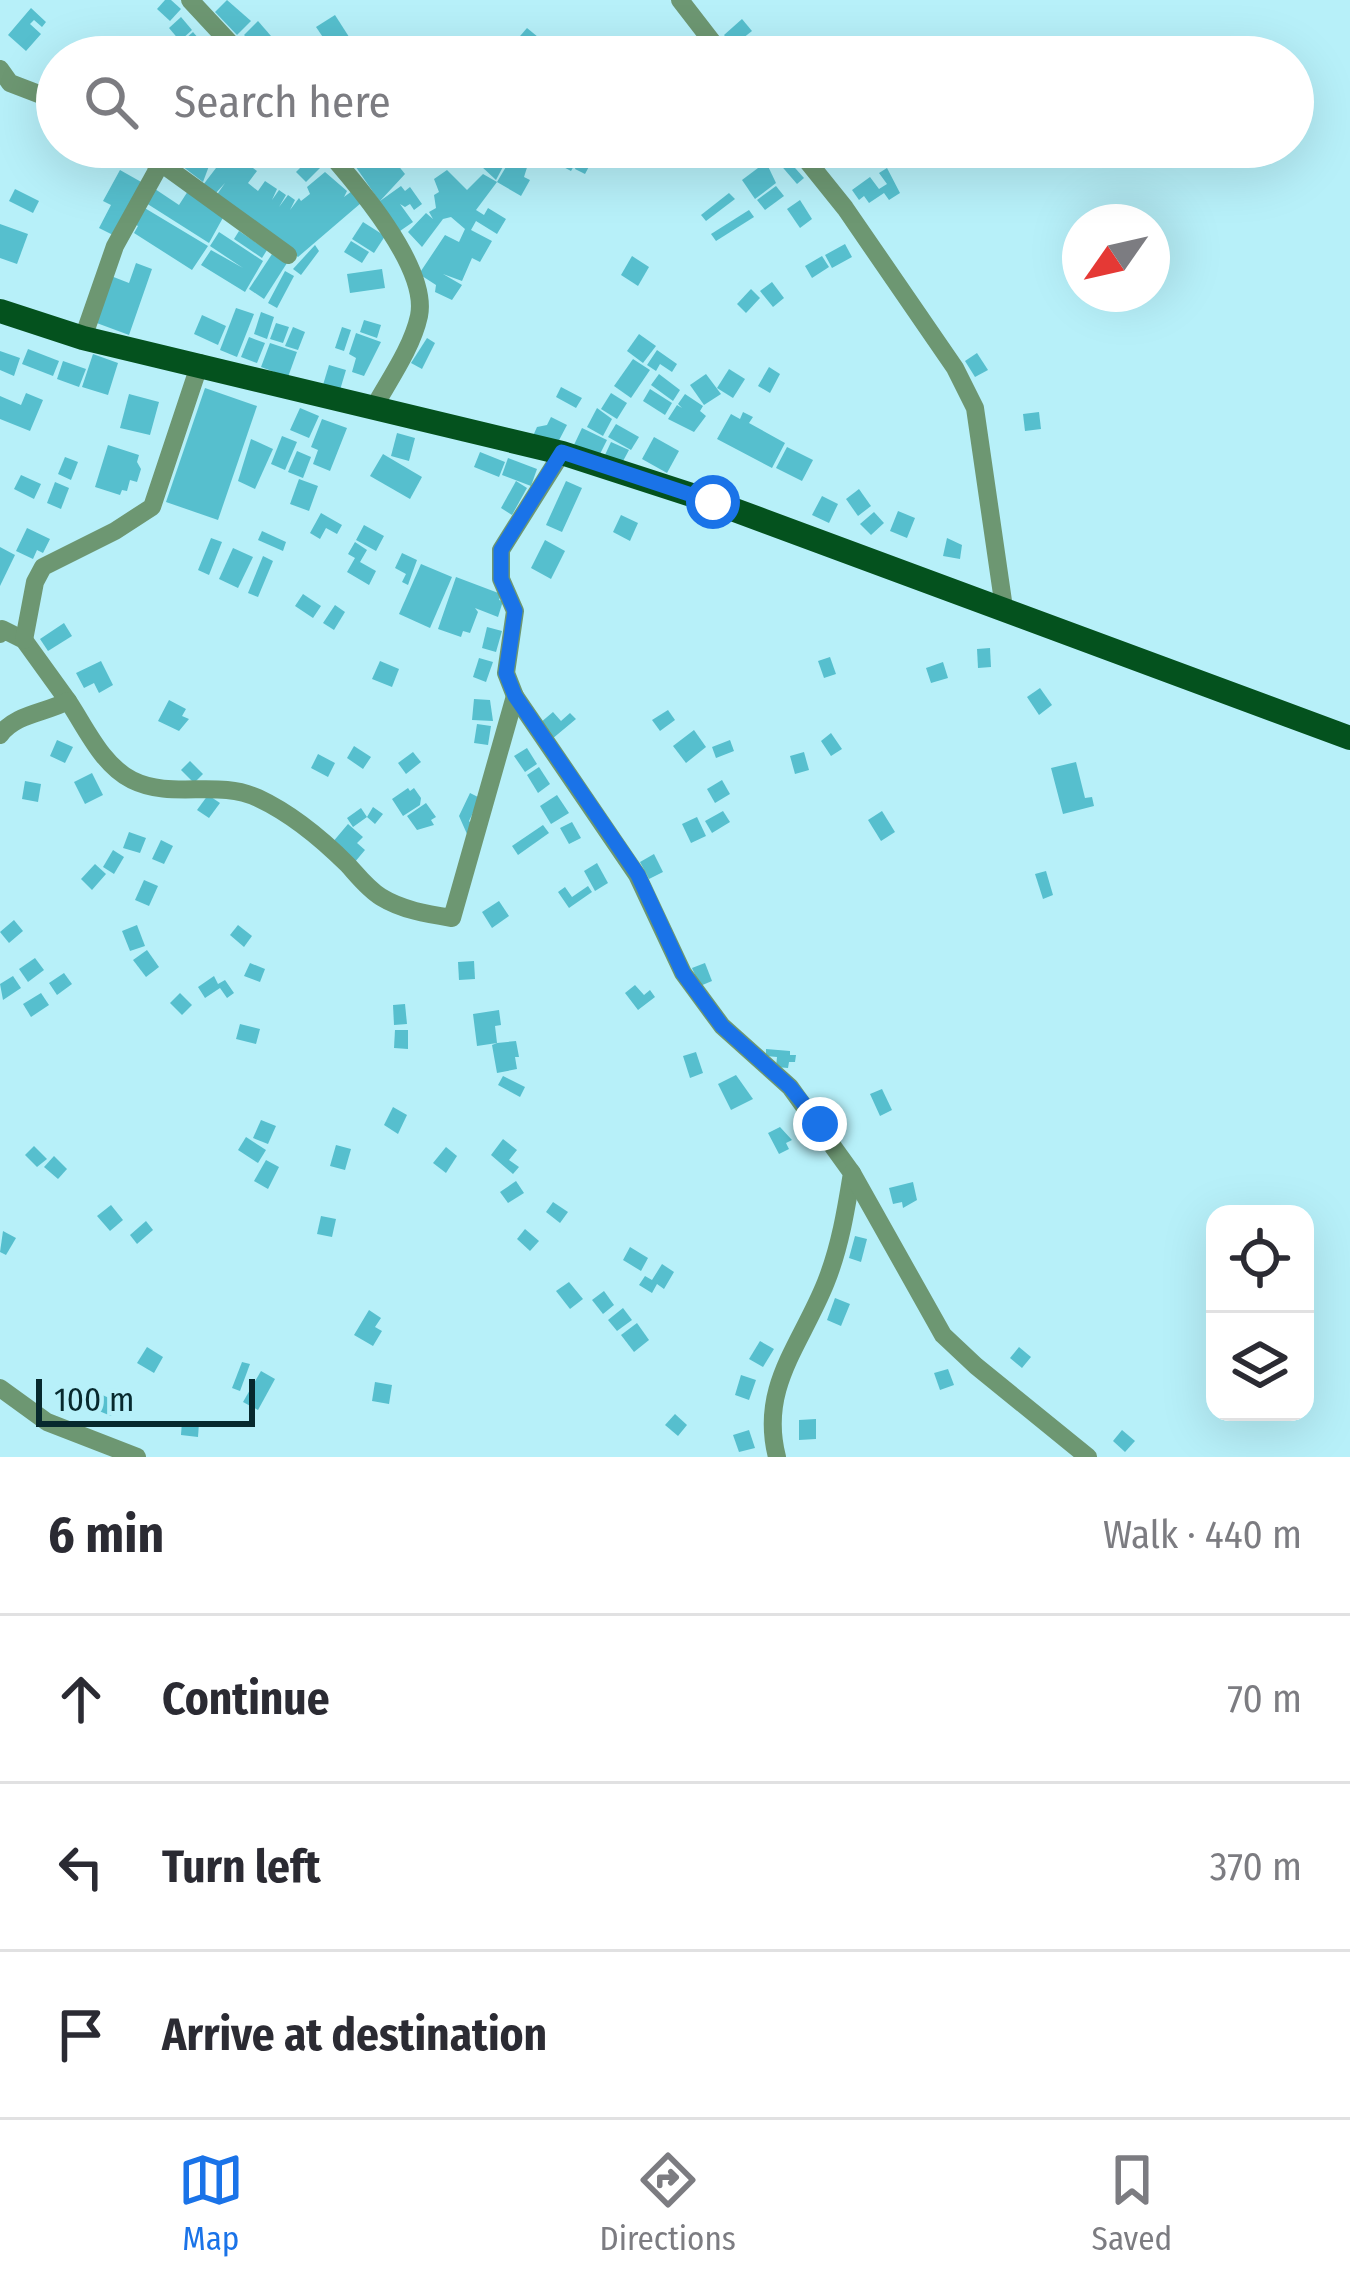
<!DOCTYPE html>
<html lang="en">
<head>
<meta charset="utf-8">
<style>
  body { margin:0; font-family:"Fira Sans Condensed",sans-serif; background:#f2f2f3; color:#2b2b33 }
  .controls { position:absolute; right:36px; bottom:36px; display:grid; overflow:hidden; border-radius:24px; box-shadow:0 12px 48px #0002 }
  .controls button { width:108px; height:108px; display:grid; place-items:center; padding:0; border:0; border-bottom:3px solid #e1e1e2; background:#fff; color:#2b2b33; font:60px sans-serif }
  .compass { position:absolute; left:1062px; top:204px; width:108px; height:108px; border-radius:50%; background:#fff; box-shadow:0 12px 48px #0002; rotate:236deg }
  .scale { position:absolute; left:36px; bottom:30px; width:219px; box-sizing:border-box; padding-left:12px; border:6px solid #07292e; border-top:0; font-size:33px; line-height:42px; white-space:nowrap; color:#07292e; -webkit-text-stroke:9px #b7f0f9; paint-order:stroke }
  .stop { position:absolute; width:36px; height:36px; margin:-27px; border:9px solid #1a73e8; border-radius:50%; background:#fff }
  .stop.end { background:#1a73e8; border-color:#fff; box-shadow:0 3px 12px #0008 }
  .list { margin:0; padding:0; list-style:none }
  h2 { display:flex; justify-content:space-between; align-items:center; height:156px; margin:0; padding:0 48px; font-size:51px }
  h2 small { font-size:39px; font-weight:400; color:#7c7c81 }
  .list li { display:grid; grid-template-columns:78px 1fr auto; gap:36px; align-items:center; box-sizing:border-box; height:168px; padding:0 48px; border-top:3px solid #e1e1e2 }
  .list b { display:block; font-size:45px; white-space:nowrap }
  .list em { font-size:39px; font-style:normal; color:#7c7c81 }
  .icon { flex:none; width:66px; height:66px; fill:none; stroke:currentColor; stroke-width:2; stroke-linecap:round; stroke-linejoin:round }
  .map { position:relative; flex:none; width:1350px; height:1457px; overflow:hidden }
  .search { position:absolute; background:#fff; box-shadow:0 12px 48px #0002; left:36px; right:36px; top:36px; height:132px; display:flex; align-items:center; gap:30px; box-sizing:border-box; padding:0 42px; border-radius:66px; color:#7c7c81; font-size:45px }
  .sheet { height:660px; background:#fff }
  nav { display:flex; justify-content:space-around; align-items:center; box-sizing:border-box; height:168px; border-top:3px solid #e1e1e2; background:#fff; font-size:33px; color:#7c7c81 }
  nav a { display:grid; justify-items:center; gap:6px }
  nav .on { color:#1a73e8 }
  .map>svg:first-child { display:block }
</style>
</head>
<body>
<div class="map">
<svg width="1350" height="1457" viewBox="0 0 1350 1457">
  <rect width="100%" height="100%" fill="#b7f0f9"/>
  <g fill="#56bfce">
    <polygon points="165,0 171,0 181,9 170,21 157,9"/>
    <polygon points="227,0 251,21 237,35 215,12"/>
    <polygon points="31,8 46,22 42,27 34,20 30,24 41,34 26,51 8,35"/>
    <polygon points="335,15 351,40 333,52 316,27"/>
    <polygon points="181,17 192,30 180,41 169,28"/>
    <polygon points="742,19 752,31 733,46 724,35"/>
    <polygon points="258,21 271,36 258,49 244,35"/>
    <polygon points="527,28 538,37 525,53 514,43"/>
    <polygon points="193,32 205,46 188,57 178,45"/>
    <polygon points="275,39 288,57 262,57 258,52"/>
    <polygon points="195,147 206,154 211,147 224,147 221,150 226,153 229,150 257,171 248,183 258,191 265,181 277,189 272,200 279,190 286,195 279,207 288,195 295,200 290,210 299,198 301,201 310,194 307,187 325,172 347,191 344,197 352,191 361,203 298,257 216,196 225,183 215,194 203,185 216,168 201,158 209,166 203,182 182,166"/>
    <polygon points="384,147 405,147 397,164 405,174 380,201 401,186 405,191 410,187 422,204 414,210 410,204 405,207 400,204 413,222 400,231 349,157 356,150 375,164"/>
    <polygon points="562,147 572,147 593,159 585,174 575,169 579,157 571,171 554,162"/>
    <polygon points="516,150 530,158 524,177 530,180 521,196 497,182"/>
    <polygon points="779,150 804,178 797,184 772,155"/>
    <polygon points="488,153 505,163 496,180 481,166"/>
    <polygon points="310,158 320,168 306,182 296,172"/>
    <polygon points="766,162 776,183 755,199 742,180"/>
    <polygon points="887,168 900,193 889,200 884,193 869,203 864,196 859,200 852,190 870,177 879,189 887,184 879,173"/>
    <polygon points="120,170 143,183 115,236 99,228 111,205 103,201"/>
    <polygon points="447,170 467,190 483,174 497,182 476,210 484,215 488,208 506,219 497,234 476,221 471,230 492,241 480,262 472,258 462,281 443,274 462,285 452,300 435,292 436,285 419,274 445,235 459,242 465,229 451,217 443,219 422,247 408,232 426,213 433,219 429,212 436,208 434,195 439,192 434,179"/>
    <polygon points="776,186 784,196 765,210 757,200"/>
    <polygon points="15,189 39,201 33,213 9,201"/>
    <polygon points="155,189 179,205 188,191 225,214 209,243 146,203"/>
    <polygon points="729,193 735,199 706,221 701,215"/>
    <polygon points="800,200 812,219 800,228 787,209"/>
    <polygon points="143,207 208,246 192,270 134,233 138,226 133,223"/>
    <polygon points="749,210 754,217 716,241 711,234"/>
    <polygon points="363,222 385,236 374,253 352,239"/>
    <polygon points="0,224 28,234 17,264 0,258"/>
    <polygon points="239,231 267,250 262,258 234,239"/>
    <polygon points="219,232 263,261 245,292 201,265 211,250 243,268 210,246"/>
    <polygon points="351,241 369,252 362,263 344,252"/>
    <polygon points="845,244 852,257 832,268 825,255"/>
    <polygon points="315,245 319,251 301,275 293,269"/>
    <polygon points="272,254 287,263 264,299 249,289"/>
    <polygon points="632,256 649,267 638,286 621,275"/>
    <polygon points="822,256 829,267 812,278 805,266"/>
    <polygon points="136,263 152,269 129,335 94,322 111,276 129,283"/>
    <polygon points="382,269 385,288 350,293 347,274"/>
    <polygon points="285,271 294,276 277,308 268,303"/>
    <polygon points="772,282 784,298 773,307 760,291"/>
    <polygon points="751,289 760,298 746,313 737,304"/>
    <polygon points="236,308 254,314 237,357 220,350"/>
    <polygon points="261,312 274,317 267,339 254,334"/>
    <polygon points="202,315 226,326 218,345 194,334"/>
    <polygon points="364,320 381,325 377,338 360,332"/>
    <polygon points="276,323 289,327 283,343 270,339"/>
    <polygon points="293,327 305,332 298,350 285,346"/>
    <polygon points="342,327 351,330 344,351 335,348"/>
    <polygon points="356,333 381,342 364,376 352,372 356,358 349,354"/>
    <polygon points="639,334 656,346 643,363 627,351"/>
    <polygon points="249,337 265,343 257,363 241,357"/>
    <polygon points="427,338 435,343 422,369 411,363"/>
    <polygon points="270,343 297,352 288,377 261,367"/>
    <polygon points="28,349 59,361 53,376 22,364"/>
    <polygon points="657,350 677,364 672,372 660,364 656,371 647,365"/>
    <polygon points="0,351 20,358 14,376 0,370"/>
    <polygon points="977,353 988,370 975,377 965,361"/>
    <polygon points="93,354 118,363 108,395 82,387"/>
    <polygon points="633,359 650,370 631,398 614,386"/>
    <polygon points="63,361 86,369 79,387 57,379"/>
    <polygon points="329,365 346,370 340,390 323,385"/>
    <polygon points="769,367 780,374 770,393 758,386"/>
    <polygon points="729,369 745,379 733,398 717,388"/>
    <polygon points="659,374 680,390 673,401 651,385"/>
    <polygon points="706,374 721,394 704,405 690,385"/>
    <polygon points="561,387 582,398 576,408 556,397"/>
    <polygon points="205,388 257,406 218,520 166,502"/>
    <polygon points="650,389 672,403 665,415 643,401"/>
    <polygon points="26,393 43,400 30,431 0,419 0,396 21,405"/>
    <polygon points="611,393 627,403 617,419 601,409"/>
    <polygon points="129,394 159,402 150,435 120,428"/>
    <polygon points="685,394 703,406 700,411 706,416 694,432 668,419 677,405 682,408 678,404"/>
    <polygon points="300,408 319,416 309,438 290,430"/>
    <polygon points="597,408 612,419 603,436 587,427"/>
    <polygon points="743,412 753,417 749,423 785,443 772,468 717,439 731,414 740,419"/>
    <polygon points="1039,412 1041,429 1025,431 1023,414"/>
    <polygon points="551,417 567,425 556,446 533,436 537,427 547,425"/>
    <polygon points="322,419 347,428 330,471 313,464 318,450 311,447"/>
    <polygon points="616,424 639,437 631,450 608,437"/>
    <polygon points="582,428 607,440 600,454 573,447"/>
    <polygon points="397,433 415,438 409,461 391,456"/>
    <polygon points="282,436 297,442 285,470 271,464"/>
    <polygon points="654,437 679,451 667,473 642,459"/>
    <polygon points="251,439 273,449 255,489 238,481"/>
    <polygon points="611,442 629,450 622,463 605,455"/>
    <polygon points="108,445 139,455 137,462 141,469 137,482 130,480 127,491 122,490 120,495 95,487"/>
    <polygon points="787,447 813,460 802,481 776,468"/>
    <polygon points="297,451 311,457 303,478 288,472"/>
    <polygon points="480,452 505,462 499,477 474,467"/>
    <polygon points="383,454 422,477 410,499 370,476"/>
    <polygon points="65,457 78,462 71,480 58,474"/>
    <polygon points="508,458 537,469 531,486 502,475"/>
    <polygon points="21,475 41,484 34,499 14,489"/>
    <polygon points="299,479 318,486 309,511 290,504"/>
    <polygon points="516,481 527,488 512,515 501,508"/>
    <polygon points="566,481 582,488 562,532 546,525"/>
    <polygon points="55,482 69,488 61,509 47,503"/>
    <polygon points="859,489 871,506 858,516 846,499"/>
    <polygon points="822,496 838,504 829,523 812,515"/>
    <polygon points="898,511 915,518 907,538 890,531"/>
    <polygon points="874,512 884,523 871,535 860,524"/>
    <polygon points="321,513 342,525 337,534 326,528 320,539 310,533"/>
    <polygon points="621,515 638,523 630,541 613,532"/>
    <polygon points="364,525 384,536 376,551 356,540"/>
    <polygon points="27,528 50,539 43,553 37,550 33,559 16,551"/>
    <polygon points="262,531 286,542 283,551 258,540"/>
    <polygon points="211,538 222,542 209,575 198,570"/>
    <polygon points="947,538 962,545 960,559 943,556"/>
    <polygon points="545,540 565,551 551,579 531,568"/>
    <polygon points="355,542 367,550 360,562 376,571 369,585 347,572 355,558 348,554"/>
    <polygon points="0,547 15,555 0,586"/>
    <polygon points="233,548 253,557 238,588 219,579"/>
    <polygon points="402,553 417,560 408,585 402,582 406,574 395,568"/>
    <polygon points="263,556 273,561 258,597 248,593"/>
    <polygon points="421,564 452,577 430,628 399,614"/>
    <polygon points="456,577 501,594 499,600 503,601 498,617 475,608 478,612 470,633 463,631 461,637 438,629"/>
    <polygon points="303,594 321,606 313,618 295,606"/>
    <polygon points="335,605 345,612 334,630 323,623"/>
    <polygon points="64,623 72,636 48,651 40,639"/>
    <polygon points="487,627 502,631 496,652 482,648"/>
    <polygon points="990,648 991,667 978,668 977,649"/>
    <polygon points="830,657 836,674 824,678 818,661"/>
    <polygon points="479,658 493,662 486,682 473,677"/>
    <polygon points="101,661 113,685 99,693 94,683 84,688 76,673"/>
    <polygon points="380,661 399,669 392,687 372,679"/>
    <polygon points="943,662 948,678 931,683 926,668"/>
    <polygon points="1040,688 1052,705 1039,715 1027,697"/>
    <polygon points="474,699 490,700 493,721 472,720"/>
    <polygon points="169,700 186,709 182,716 189,719 179,731 158,721"/>
    <polygon points="668,710 675,720 660,731 652,720"/>
    <polygon points="553,712 561,721 570,713 576,719 552,739 540,723"/>
    <polygon points="477,724 491,726 488,745 474,743"/>
    <polygon points="694,730 706,747 686,763 673,746"/>
    <polygon points="831,733 842,749 831,756 821,741"/>
    <polygon points="57,740 73,747 65,763 50,756"/>
    <polygon points="730,740 734,751 716,758 712,747"/>
    <polygon points="354,746 371,757 363,769 347,758"/>
    <polygon points="527,748 537,764 525,772 514,756"/>
    <polygon points="413,752 421,762 406,774 398,763"/>
    <polygon points="804,752 809,770 795,774 790,756"/>
    <polygon points="318,754 335,763 328,777 311,768"/>
    <polygon points="190,761 203,774 194,783 181,770"/>
    <polygon points="1076,762 1085,798 1092,797 1094,806 1063,814 1051,768"/>
    <polygon points="539,767 550,784 538,793 527,775"/>
    <polygon points="92,773 103,795 85,804 74,782"/>
    <polygon points="722,780 730,794 715,803 707,789"/>
    <polygon points="25,781 41,784 38,802 22,799"/>
    <polygon points="408,788 410,791 414,788 421,798 420,805 403,816 392,799"/>
    <polygon points="470,793 480,798 469,821 475,828 467,834 459,816"/>
    <polygon points="208,795 220,803 209,818 197,810"/>
    <polygon points="557,795 569,813 551,824 540,806"/>
    <polygon points="426,803 436,817 431,820 434,825 417,830 407,816"/>
    <polygon points="373,807 383,814 375,824 367,817 353,827 347,818 361,808 367,817"/>
    <polygon points="723,811 730,822 712,833 705,821"/>
    <polygon points="882,811 895,832 881,841 868,820"/>
    <polygon points="697,817 706,836 691,843 682,824"/>
    <polygon points="572,822 581,838 569,844 560,828"/>
    <polygon points="348,824 363,837 357,843 365,850 354,863 332,843"/>
    <polygon points="543,825 549,833 518,855 512,846"/>
    <polygon points="129,832 146,838 140,853 123,848"/>
    <polygon points="161,840 173,846 164,864 152,859"/>
    <polygon points="113,850 124,857 114,874 103,867"/>
    <polygon points="654,854 663,872 649,879 640,862"/>
    <polygon points="597,863 608,883 595,891 584,871"/>
    <polygon points="95,864 106,874 92,890 81,879"/>
    <polygon points="1046,871 1053,895 1043,899 1035,874"/>
    <polygon points="144,880 158,886 149,906 135,900"/>
    <polygon points="588,886 592,892 569,908 558,892 565,887 572,897"/>
    <polygon points="499,901 509,916 492,928 482,912"/>
    <polygon points="14,920 23,931 9,943 0,932"/>
    <polygon points="137,925 145,946 130,951 122,931"/>
    <polygon points="238,925 252,936 244,947 230,935"/>
    <polygon points="147,950 159,967 146,977 133,960"/>
    <polygon points="35,958 44,970 28,982 19,969"/>
    <polygon points="474,961 475,979 459,980 458,962"/>
    <polygon points="250,963 265,969 260,982 244,976"/>
    <polygon points="705,963 712,981 700,986 692,968"/>
    <polygon points="64,973 72,984 57,995 49,983"/>
    <polygon points="13,976 21,988 3,1000 0,984"/>
    <polygon points="214,976 218,984 225,980 234,993 227,998 220,988 205,998 198,987"/>
    <polygon points="635,985 644,995 650,990 655,997 638,1010 625,993"/>
    <polygon points="41,993 49,1005 31,1017 23,1004"/>
    <polygon points="180,993 192,1005 182,1015 170,1003"/>
    <polygon points="405,1004 407,1024 394,1025 393,1005"/>
    <polygon points="499,1010 501,1025 495,1026 497,1043 516,1041 519,1057 515,1057 517,1069 497,1073 492,1045 497,1043 477,1046 473,1014"/>
    <polygon points="240,1024 260,1029 256,1044 236,1039"/>
    <polygon points="395,1030 408,1030 408,1049 394,1048"/>
    <polygon points="766,1049 790,1051 790,1055 796,1055 795,1062 789,1062 788,1068 776,1067 777,1057 766,1056"/>
    <polygon points="696,1052 703,1073 690,1078 683,1056"/>
    <polygon points="736,1075 753,1099 731,1110 718,1084"/>
    <polygon points="503,1076 525,1087 520,1097 498,1085"/>
    <polygon points="882,1089 892,1110 880,1116 870,1094"/>
    <polygon points="393,1107 407,1115 398,1134 384,1125"/>
    <polygon points="261,1120 276,1126 268,1144 253,1138"/>
    <polygon points="780,1127 792,1140 786,1143 789,1149 779,1154 768,1133"/>
    <polygon points="246,1137 266,1150 258,1163 238,1150"/>
    <polygon points="503,1139 517,1150 509,1160 519,1167 513,1174 491,1155"/>
    <polygon points="336,1145 351,1149 345,1170 330,1166"/>
    <polygon points="34,1146 47,1159 37,1167 25,1155"/>
    <polygon points="446,1147 457,1156 446,1173 433,1163"/>
    <polygon points="54,1156 67,1169 58,1179 44,1167"/>
    <polygon points="266,1160 279,1167 268,1189 254,1181"/>
    <polygon points="516,1181 524,1193 508,1203 500,1192"/>
    <polygon points="913,1182 917,1200 903,1208 902,1202 893,1204 889,1188"/>
    <polygon points="553,1202 568,1212 560,1223 546,1212"/>
    <polygon points="111,1205 123,1220 110,1231 97,1216"/>
    <polygon points="321,1216 336,1219 332,1237 317,1234"/>
    <polygon points="146,1221 153,1230 137,1244 130,1235"/>
    <polygon points="525,1229 539,1241 530,1251 517,1239"/>
    <polygon points="3,1231 16,1238 6,1255 0,1252"/>
    <polygon points="855,1236 867,1239 861,1262 849,1258"/>
    <polygon points="630,1247 648,1258 641,1271 623,1260"/>
    <polygon points="662,1264 674,1272 664,1289 657,1284 652,1293 639,1285 645,1276 652,1280"/>
    <polygon points="569,1282 583,1299 570,1309 556,1291"/>
    <polygon points="604,1291 614,1305 603,1314 592,1300"/>
    <polygon points="835,1298 850,1304 841,1326 827,1320"/>
    <polygon points="623,1308 632,1320 617,1331 608,1320"/>
    <polygon points="369,1310 381,1318 375,1327 382,1331 373,1346 354,1335"/>
    <polygon points="637,1323 649,1340 634,1352 621,1335"/>
    <polygon points="760,1341 774,1349 763,1367 749,1359"/>
    <polygon points="147,1347 163,1357 154,1373 137,1363"/>
    <polygon points="1019,1347 1031,1357 1022,1368 1010,1358"/>
    <polygon points="242,1362 250,1364 240,1391 232,1388"/>
    <polygon points="948,1369 954,1385 940,1390 934,1373"/>
    <polygon points="261,1371 275,1379 258,1410 243,1402"/>
    <polygon points="741,1375 756,1380 749,1400 735,1395"/>
    <polygon points="375,1382 392,1385 389,1404 372,1401"/>
    <polygon points="98,1393 118,1402 111,1416 92,1408"/>
    <polygon points="675,1414 687,1425 678,1436 665,1425"/>
    <polygon points="816,1419 816,1439 799,1440 799,1420"/>
    <polygon points="182,1421 199,1423 198,1437 181,1435"/>
    <polygon points="749,1430 755,1448 739,1452 733,1435"/>
    <polygon points="1122,1430 1135,1441 1125,1452 1113,1441"/>
  </g>
  <g fill="none" stroke-linecap="round" stroke-linejoin="round">
    <g stroke="#6d9772" stroke-width="18">
      <polyline points="190,0 243,57"/>
      <polyline points="680,0 724,57"/>
      <polyline points="0,69 10,83 57,101"/>
      <path d="M 324,147 C 355,182 429,267 419,316 C 412,348 389,380 373,409"/>
      <polyline points="796,147 845,208 955,368 975,408 1004,608"/>
      <polyline points="158,161 288,255"/>
      <polyline points="83,338 115,246 156,172 158,161 147,147"/>
      <path d="M 562,453 L 501,550 L 501,579 L 515,611 L 506,673 L 515,696 L 637,875 L 683,973 L 722,1026 L 790,1087 L 852,1173 C 846,1210 840,1247 826,1282 C 801,1345 759,1387 777,1457"/>
      <polyline points="0,634 2,629 24,640 68,701"/>
      <polyline points="24,640 35,582 43,567 115,531 152,507 200,363"/>
      <path d="M 0,735 C 15,714 45,713 68,701 C 86,728 102,765 132,780 C 172,800 217,779 258,798 C 290,813 323,840 348,865 C 358,876 368,889 381,897 C 402,910 427,914 452,918 L 515,696"/>
      <polyline points="852,1173 943,1335 976,1366 1088,1457"/>
      <polyline points="0,1388 47,1422 137,1457"/>
    </g>
    <polyline stroke="#04521e" stroke-width="24" points="0,311 83,338 562,453 713,502 1350,738"/>
  </g>
  <g fill="none" stroke-linecap="round" stroke-linejoin="round">
    <polyline stroke="#1a73e8" stroke-width="15" points="713,502 562,452 501,550 501,579 515,611 506,673 515,696 638,875 683,973 722,1026 790,1087 820,1124"/>
  </g>
</svg>
<div class="controls">
<button><svg class="icon" aria-label="locate" viewBox="0 0 24 24"><circle cx="12" cy="12" r="6"/><path d="M12 2v4M12 18v4M2 12h4M18 12h4"/></svg></button>
<button><svg class="icon" aria-label="layers" viewBox="0 0 24 24"><path d="M12 4l9 5-9 5-9-5zM3 14l9 5 9-5"/></svg></button>
</div>
<svg class="compass" viewBox="-18 -18 36 36"><path d="M0-13l5 13h-10z" fill="#e53935"/><path d="M0 13l5-13h-10z" fill="#7c7c81"/></svg>
<div class="scale">100 m</div>
<div class="stop" style="left:713px;top:502px"></div>
<div class="stop end" style="left:820px;top:1124px"></div>
<div class="search"><svg class="icon" aria-label="search" viewBox="0 0 24 24"><circle cx="10" cy="10" r="6"/><path d="M15 15l6 6"/></svg>Search here</div>
</div>
<section class="sheet">
<h2>6 min<small>Walk · 440 m</small></h2>
<ul class="list">
<li><svg class="icon" aria-label="ahead" viewBox="0 0 24 24"><path d="M12 20V5M6 11l6-6 6 6"/></svg><div><b>Continue</b></div><em>70 m</em></li>
<li><svg class="icon" aria-label="left" viewBox="0 0 24 24"><path d="M17 20v-9H6M10 6l-5 5 5 5"/></svg><div><b>Turn left</b></div><em>370 m</em></li>
<li><svg class="icon" aria-label="arrive" viewBox="0 0 24 24"><path d="M6 21V4h12l-3 4 3 4H6"/></svg><div><b>Arrive at destination</b></div></li>
</ul>
</section>
<nav>
<a class="on"><svg class="icon" aria-label="map" viewBox="0 0 24 24"><path d="M3 6l6-2 6 2 6-2v14l-6 2-6-2-6 2zM9 4v14M15 6v14"/></svg>Map</a>
<a><svg class="icon" aria-label="directions" viewBox="0 0 24 24"><path d="M12 3l9 9-9 9-9-9zM9 14v-3h6M13 9l2 2-2 2"/></svg>Directions</a>
<a><svg class="icon" aria-label="saved" viewBox="0 0 24 24"><path d="M7 4h10v16l-5-4-5 4z"/></svg>Saved</a>
</nav>
</body>
</html>
